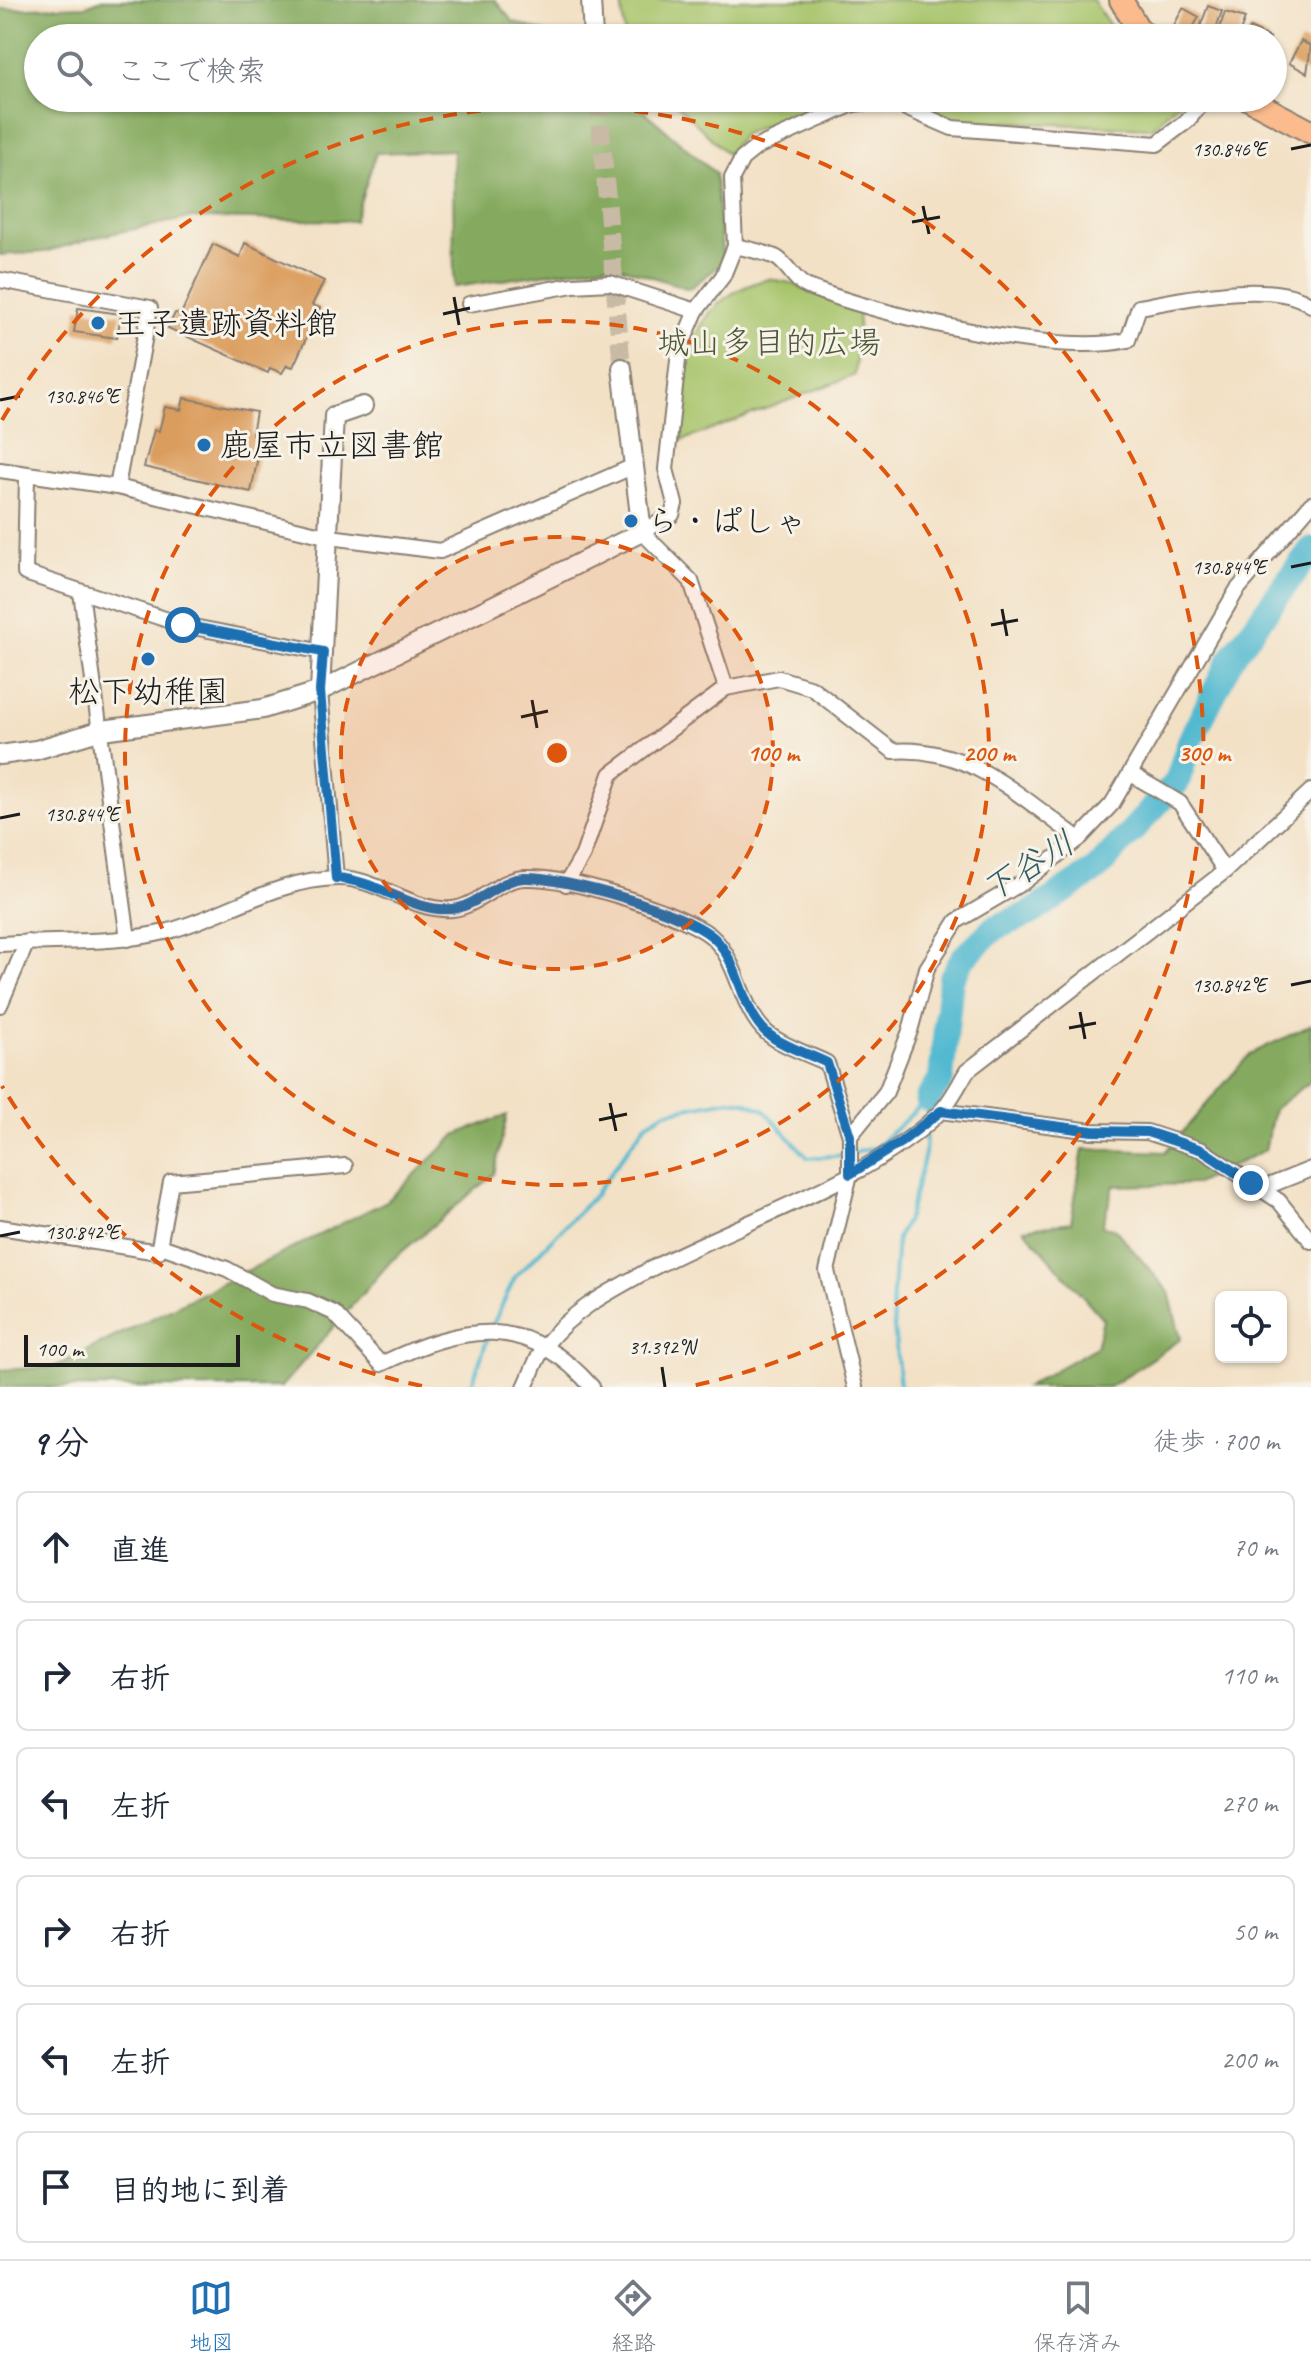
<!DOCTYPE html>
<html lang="ja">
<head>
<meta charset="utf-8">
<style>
  body { margin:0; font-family:Caveat,"Klee One",sans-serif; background:#f6f6f7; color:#1f2937 }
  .controls { position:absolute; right:24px; bottom:24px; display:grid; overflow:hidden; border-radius:12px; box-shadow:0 2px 6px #0004 }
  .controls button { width:72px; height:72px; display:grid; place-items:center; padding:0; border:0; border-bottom:2px solid #e0e1e3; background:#fff; color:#1f2937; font:40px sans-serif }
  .scale { position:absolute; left:24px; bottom:20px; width:216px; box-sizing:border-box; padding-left:8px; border:4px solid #1c1c1c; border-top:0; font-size:22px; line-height:28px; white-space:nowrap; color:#1c1c1c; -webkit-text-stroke:6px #f7f3e8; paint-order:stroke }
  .stop { position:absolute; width:24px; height:24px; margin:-18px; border:6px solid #1f6fb2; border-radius:50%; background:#fff }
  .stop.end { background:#1f6fb2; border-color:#fff; box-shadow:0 2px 8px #0008 }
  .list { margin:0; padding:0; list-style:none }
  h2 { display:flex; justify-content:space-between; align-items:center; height:104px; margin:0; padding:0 32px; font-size:34px }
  h2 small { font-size:26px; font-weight:400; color:#747a83 }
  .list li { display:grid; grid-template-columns:52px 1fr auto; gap:24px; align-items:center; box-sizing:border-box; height:112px; margin:0 16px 16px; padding:0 16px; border:2px solid #e0e1e3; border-radius:12px }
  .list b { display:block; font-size:30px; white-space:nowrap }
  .list em { font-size:26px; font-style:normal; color:#747a83 }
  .icon { flex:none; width:44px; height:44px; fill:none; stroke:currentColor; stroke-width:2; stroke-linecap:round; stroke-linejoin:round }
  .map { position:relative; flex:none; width:1311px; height:1387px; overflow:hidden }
  .search { position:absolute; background:#fff; box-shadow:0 2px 6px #0004; left:24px; right:24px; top:24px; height:88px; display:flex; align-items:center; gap:20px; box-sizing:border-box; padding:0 28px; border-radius:44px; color:#747a83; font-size:30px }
  .sheet { height:872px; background:#fff }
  nav { display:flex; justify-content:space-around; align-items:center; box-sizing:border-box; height:112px; border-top:2px solid #e0e1e3; background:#fff; font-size:22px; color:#747a83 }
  nav a { display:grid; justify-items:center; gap:4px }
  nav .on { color:#1f6fb2 }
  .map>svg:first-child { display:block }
</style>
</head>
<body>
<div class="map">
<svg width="1311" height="1387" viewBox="0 0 1311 1387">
  <rect width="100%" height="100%" fill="#f7f3e8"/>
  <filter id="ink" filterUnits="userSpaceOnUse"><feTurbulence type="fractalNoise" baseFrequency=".0125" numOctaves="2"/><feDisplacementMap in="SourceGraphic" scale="16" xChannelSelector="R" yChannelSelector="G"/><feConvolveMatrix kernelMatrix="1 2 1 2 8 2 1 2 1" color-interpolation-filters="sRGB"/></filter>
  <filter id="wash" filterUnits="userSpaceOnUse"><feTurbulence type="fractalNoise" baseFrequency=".006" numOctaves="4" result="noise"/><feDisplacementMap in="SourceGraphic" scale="32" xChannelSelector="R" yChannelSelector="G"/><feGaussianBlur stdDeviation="1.8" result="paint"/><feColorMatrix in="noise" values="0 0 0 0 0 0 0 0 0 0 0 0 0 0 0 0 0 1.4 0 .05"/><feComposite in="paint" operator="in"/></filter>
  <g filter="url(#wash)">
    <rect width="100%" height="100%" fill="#f3e1c6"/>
    <g fill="#a7c46b" stroke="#627044" stroke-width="2">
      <polygon points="621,0 1093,0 1118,38 625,38"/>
      <polygon points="670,98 833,98 743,134 727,154"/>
      <polygon points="918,98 1183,98 1152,128 953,120"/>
      <path d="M 769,279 L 791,283 L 859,312 L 855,375 L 681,441 C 688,366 682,300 769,279 Z"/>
    </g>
    <g fill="#85aa5f" stroke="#50633e" stroke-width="2">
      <polygon points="102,0 495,0 512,21 560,38 38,38 38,98 629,98 715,173 723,263 689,289 612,264 454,287 453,150 376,153 354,221 190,218 100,236 45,252 0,255 0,9 86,6"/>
      <polygon points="1311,1025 1311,1081 1274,1109 1265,1150 1196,1184 1114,1186 1102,1226 1114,1228 1169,1292 1181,1339 1109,1387 1025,1387 1096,1347 1103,1319 1024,1229 1071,1222 1083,1149 1165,1152 1250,1054"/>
      <polygon points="507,1115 494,1174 391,1261 281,1387 0,1387 0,1370 54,1367 387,1201 457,1134"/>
    </g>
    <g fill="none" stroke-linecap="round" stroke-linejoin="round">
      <g stroke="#52b9d0" stroke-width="4">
        <polyline points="927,1118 928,1099"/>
        <polyline points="854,1153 876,1147 928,1099"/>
        <polyline points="491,1329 515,1277 594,1196 646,1124 666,1112 729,1100 746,1102 764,1110 808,1158 845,1155"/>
        <polyline points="471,1387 488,1337"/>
        <polyline points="900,1387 892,1307 897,1238 908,1218 925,1154 926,1131"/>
      </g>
      <polyline stroke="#52b9d0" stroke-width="26" points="928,1099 941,1079 951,979 963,958 994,928 1031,913 1096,870 1177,782 1190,741 1232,657 1311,550"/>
    </g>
    <g id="blocks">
      <g fill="#db9d5d">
        <polygon points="1208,6 1222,11 1213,38 1196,38"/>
        <polygon points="1183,8 1199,17 1187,38 1171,31"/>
        <polygon points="1225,12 1245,18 1238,38 1218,33"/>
        <polygon points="1250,28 1271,38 1245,38"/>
        <polygon points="1301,41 1311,46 1307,73 1289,63"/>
        <polygon points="245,243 324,281 312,305 320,308 293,367 287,365 282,373 270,368 268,373 168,328 175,313 181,314 213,244 240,257"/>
        <polygon points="78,308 121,314 117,338 74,332"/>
        <polygon points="184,398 256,412 252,434 262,436 251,492 144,467 154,430 159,431 165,407 181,410"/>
      </g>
    </g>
  </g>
  <g filter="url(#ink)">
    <use href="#blocks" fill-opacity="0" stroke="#887e71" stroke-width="2"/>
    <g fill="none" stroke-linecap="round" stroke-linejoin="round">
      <polyline stroke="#c8baa4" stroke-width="18" stroke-dasharray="18 9" stroke-linecap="butt" points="598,98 622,368"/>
      <defs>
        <g id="minor">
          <path d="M 735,246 C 748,249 765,252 777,258 C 789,266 795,282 808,287 C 879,315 1057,357 1128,340 L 1139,307 C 1183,299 1273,278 1311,305"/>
          <polyline points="0,280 150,308 117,487"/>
          <polyline points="469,304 573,285 610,283 696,311"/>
          <polyline points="0,470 117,487 330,537 440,551 634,466"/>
          <polyline points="27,476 25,573 183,625 323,652"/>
          <polyline points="81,592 128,939"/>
          <polyline points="726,688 691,581 642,532 672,515 675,504 666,469 679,351 696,311 723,276 735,246 732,178 742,159 757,147 853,104 887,100 952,128 1157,144 1187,121 1207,98"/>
          <polyline points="320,691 336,878"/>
          <polyline points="1131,774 1180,803 1225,871"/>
          <path d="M 566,884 L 583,855 L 611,774 L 726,688 L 779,678 L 812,688 L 893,751 C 969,745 1020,797 1079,839"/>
          <path d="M 0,944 C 57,940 114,945 169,931 C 226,915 276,880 336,878 C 378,877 411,912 452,909 C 477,907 499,879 524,878 C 568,876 666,908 704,931 C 739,952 737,1006 767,1033 C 782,1046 809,1054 827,1063 L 850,1136 L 850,1174 L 827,1271 L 855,1387"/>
          <polyline points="0,1005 27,942"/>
          <polyline points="941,1111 1092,1131 1147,1132 1202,1150 1279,1201 1311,1241"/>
          <polyline points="850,1136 886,1092 910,1031 927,968 957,921 1025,881 1079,839 1112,804 1237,590 1311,504"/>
          <polyline points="1261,1189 1311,1169"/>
          <polyline points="0,1227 158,1252 171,1182 345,1166"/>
          <path d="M 161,1246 L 227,1269 L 272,1294 L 308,1301 L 334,1313 L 381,1364 C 462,1325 527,1312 592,1387"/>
          <path d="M 525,1387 C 532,1373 537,1355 547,1343 C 573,1310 609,1292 645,1272 C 733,1224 872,1181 940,1112 C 951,1101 959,1084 967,1071 L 1225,871 L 1311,791"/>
        </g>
        <g id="tertiary">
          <polyline points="591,0 593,38"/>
          <polyline points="320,691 334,416 363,406"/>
          <polyline points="0,755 36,750 102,730 263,709 320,691 642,532 622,368"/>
        </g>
        <g id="trunk">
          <polyline points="1121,0 1137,27 1149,38"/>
          <polyline points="1247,98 1311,132"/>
        </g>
      </defs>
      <use href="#minor" stroke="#887e71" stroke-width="18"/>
      <use href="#tertiary" stroke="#887e71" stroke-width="22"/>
      <use href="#trunk" stroke="#887e71" stroke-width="26"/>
      <use href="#minor" stroke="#fff" stroke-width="14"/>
      <use href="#tertiary" stroke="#fff" stroke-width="18"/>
      <use href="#trunk" stroke="#fbbb8c" stroke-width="22"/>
    </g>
  </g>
  <g fill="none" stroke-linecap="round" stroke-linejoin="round" filter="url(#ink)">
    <path stroke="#1f6fb2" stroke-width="10" d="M 183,625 L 323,652 L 320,691 L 336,878 C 377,880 414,913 452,909 C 477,907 499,879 524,878 C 564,877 685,911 714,938 C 740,962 740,1009 767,1033 C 782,1046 809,1054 827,1063 L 850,1136 L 850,1174 L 901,1142 L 941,1111 L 1092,1131 L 1147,1132 L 1202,1150 L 1251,1183"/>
  </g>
  <path fill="none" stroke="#1c1c1c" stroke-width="3" d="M 1291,149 L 1311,145M 923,206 L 929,234M 912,222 L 940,217M 454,297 L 459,325M 443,314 L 470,308M 0,400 L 20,396M 1291,567 L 1311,563M 1002,609 L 1007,636M 991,625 L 1018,620M 532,700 L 537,728M 521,717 L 548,711M 0,818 L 20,814M 1291,985 L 1311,981M 1080,1012 L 1085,1039M 1069,1028 L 1096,1023M 610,1103 L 616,1131M 599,1120 L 627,1114M 0,1236 L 20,1232M 662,1367 L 665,1387"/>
  <circle cx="557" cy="753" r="216" fill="#de560d" fill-opacity=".12"/>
  <g fill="none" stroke="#de560d" stroke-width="4" stroke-dasharray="14 10">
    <circle cx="557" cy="753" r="216"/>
    <circle cx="557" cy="753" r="432"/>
    <path d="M422 1386A647 647 0 0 1 2 1086M2 420A647 647 0 1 1 692 1386"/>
  </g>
  <g fill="#1f6fb2" stroke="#f7f3e8" stroke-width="3">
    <circle cx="98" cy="323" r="8"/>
    <circle cx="204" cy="445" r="8"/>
    <circle cx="631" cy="521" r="8"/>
    <circle cx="148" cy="659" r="8"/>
  </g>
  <g text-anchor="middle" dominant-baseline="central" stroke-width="6" stroke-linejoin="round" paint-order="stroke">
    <g font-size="32" fill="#1c1c1c" stroke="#f7f3e8" text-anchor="start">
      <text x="114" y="323">王子遺跡資料館</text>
      <text x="220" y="445">鹿屋市立図書館</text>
      <text x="647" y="521">ら・ぱしゃ</text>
      <text x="148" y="691" text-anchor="middle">松下幼稚園</text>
    </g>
    <g font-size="32" fill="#4d5738" stroke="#f7f3e8">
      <text x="769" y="342">城山多目的広場</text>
    </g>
    <g font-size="34" font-style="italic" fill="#325b64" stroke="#f7f3e8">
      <text transform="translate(1028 866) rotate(-32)">下谷川</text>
    </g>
  </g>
  <g font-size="20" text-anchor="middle" fill="#1c1c1c" stroke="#f7f3e8" stroke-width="6" stroke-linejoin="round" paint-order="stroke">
    <text x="1229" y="156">130.846°E</text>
    <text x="82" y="403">130.846°E</text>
    <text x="1229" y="574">130.844°E</text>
    <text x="82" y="821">130.844°E</text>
    <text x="1229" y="992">130.842°E</text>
    <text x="82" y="1239">130.842°E</text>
    <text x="662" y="1354">31.392°N</text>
  </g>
  <circle cx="557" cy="753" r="12" fill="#de560d" stroke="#f7f3e8" stroke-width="4"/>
  <g font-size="24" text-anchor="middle" font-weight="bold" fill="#de560d" stroke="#f7f3e8" stroke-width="6" stroke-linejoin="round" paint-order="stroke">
    <text x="773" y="761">100 m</text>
    <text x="989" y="761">200 m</text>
    <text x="1204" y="761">300 m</text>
  </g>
</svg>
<div class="controls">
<button><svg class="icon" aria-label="locate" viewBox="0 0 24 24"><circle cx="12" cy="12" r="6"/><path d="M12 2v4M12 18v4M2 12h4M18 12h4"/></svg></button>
</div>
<div class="scale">100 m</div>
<div class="stop" style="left:183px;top:625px"></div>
<div class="stop end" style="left:1251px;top:1183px"></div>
<div class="search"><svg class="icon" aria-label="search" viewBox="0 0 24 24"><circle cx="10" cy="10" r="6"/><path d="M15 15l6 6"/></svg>ここで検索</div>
</div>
<section class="sheet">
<h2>9 分<small>徒歩 · 700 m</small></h2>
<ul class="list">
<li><svg class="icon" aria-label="ahead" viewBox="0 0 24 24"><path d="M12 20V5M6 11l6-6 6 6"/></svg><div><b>直進</b></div><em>70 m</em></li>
<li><svg class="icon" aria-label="right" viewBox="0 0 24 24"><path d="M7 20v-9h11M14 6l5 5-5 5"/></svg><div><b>右折</b></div><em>110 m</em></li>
<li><svg class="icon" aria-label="left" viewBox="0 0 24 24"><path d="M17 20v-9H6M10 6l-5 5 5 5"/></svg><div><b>左折</b></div><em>270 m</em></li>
<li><svg class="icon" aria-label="right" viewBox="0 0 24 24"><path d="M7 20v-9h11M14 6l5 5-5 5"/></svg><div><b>右折</b></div><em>50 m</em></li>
<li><svg class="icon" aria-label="left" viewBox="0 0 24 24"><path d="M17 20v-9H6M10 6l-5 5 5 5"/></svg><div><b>左折</b></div><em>200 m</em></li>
<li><svg class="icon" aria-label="arrive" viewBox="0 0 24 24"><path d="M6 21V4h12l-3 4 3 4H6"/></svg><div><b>目的地に到着</b></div></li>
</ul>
</section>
<nav>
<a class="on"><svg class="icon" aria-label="map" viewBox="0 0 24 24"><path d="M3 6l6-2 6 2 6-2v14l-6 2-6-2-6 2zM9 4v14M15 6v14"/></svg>地図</a>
<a><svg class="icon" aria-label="directions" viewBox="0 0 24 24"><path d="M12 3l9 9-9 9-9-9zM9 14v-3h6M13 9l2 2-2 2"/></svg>経路</a>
<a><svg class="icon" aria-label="saved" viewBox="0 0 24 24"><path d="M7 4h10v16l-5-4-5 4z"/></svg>保存済み</a>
</nav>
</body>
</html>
